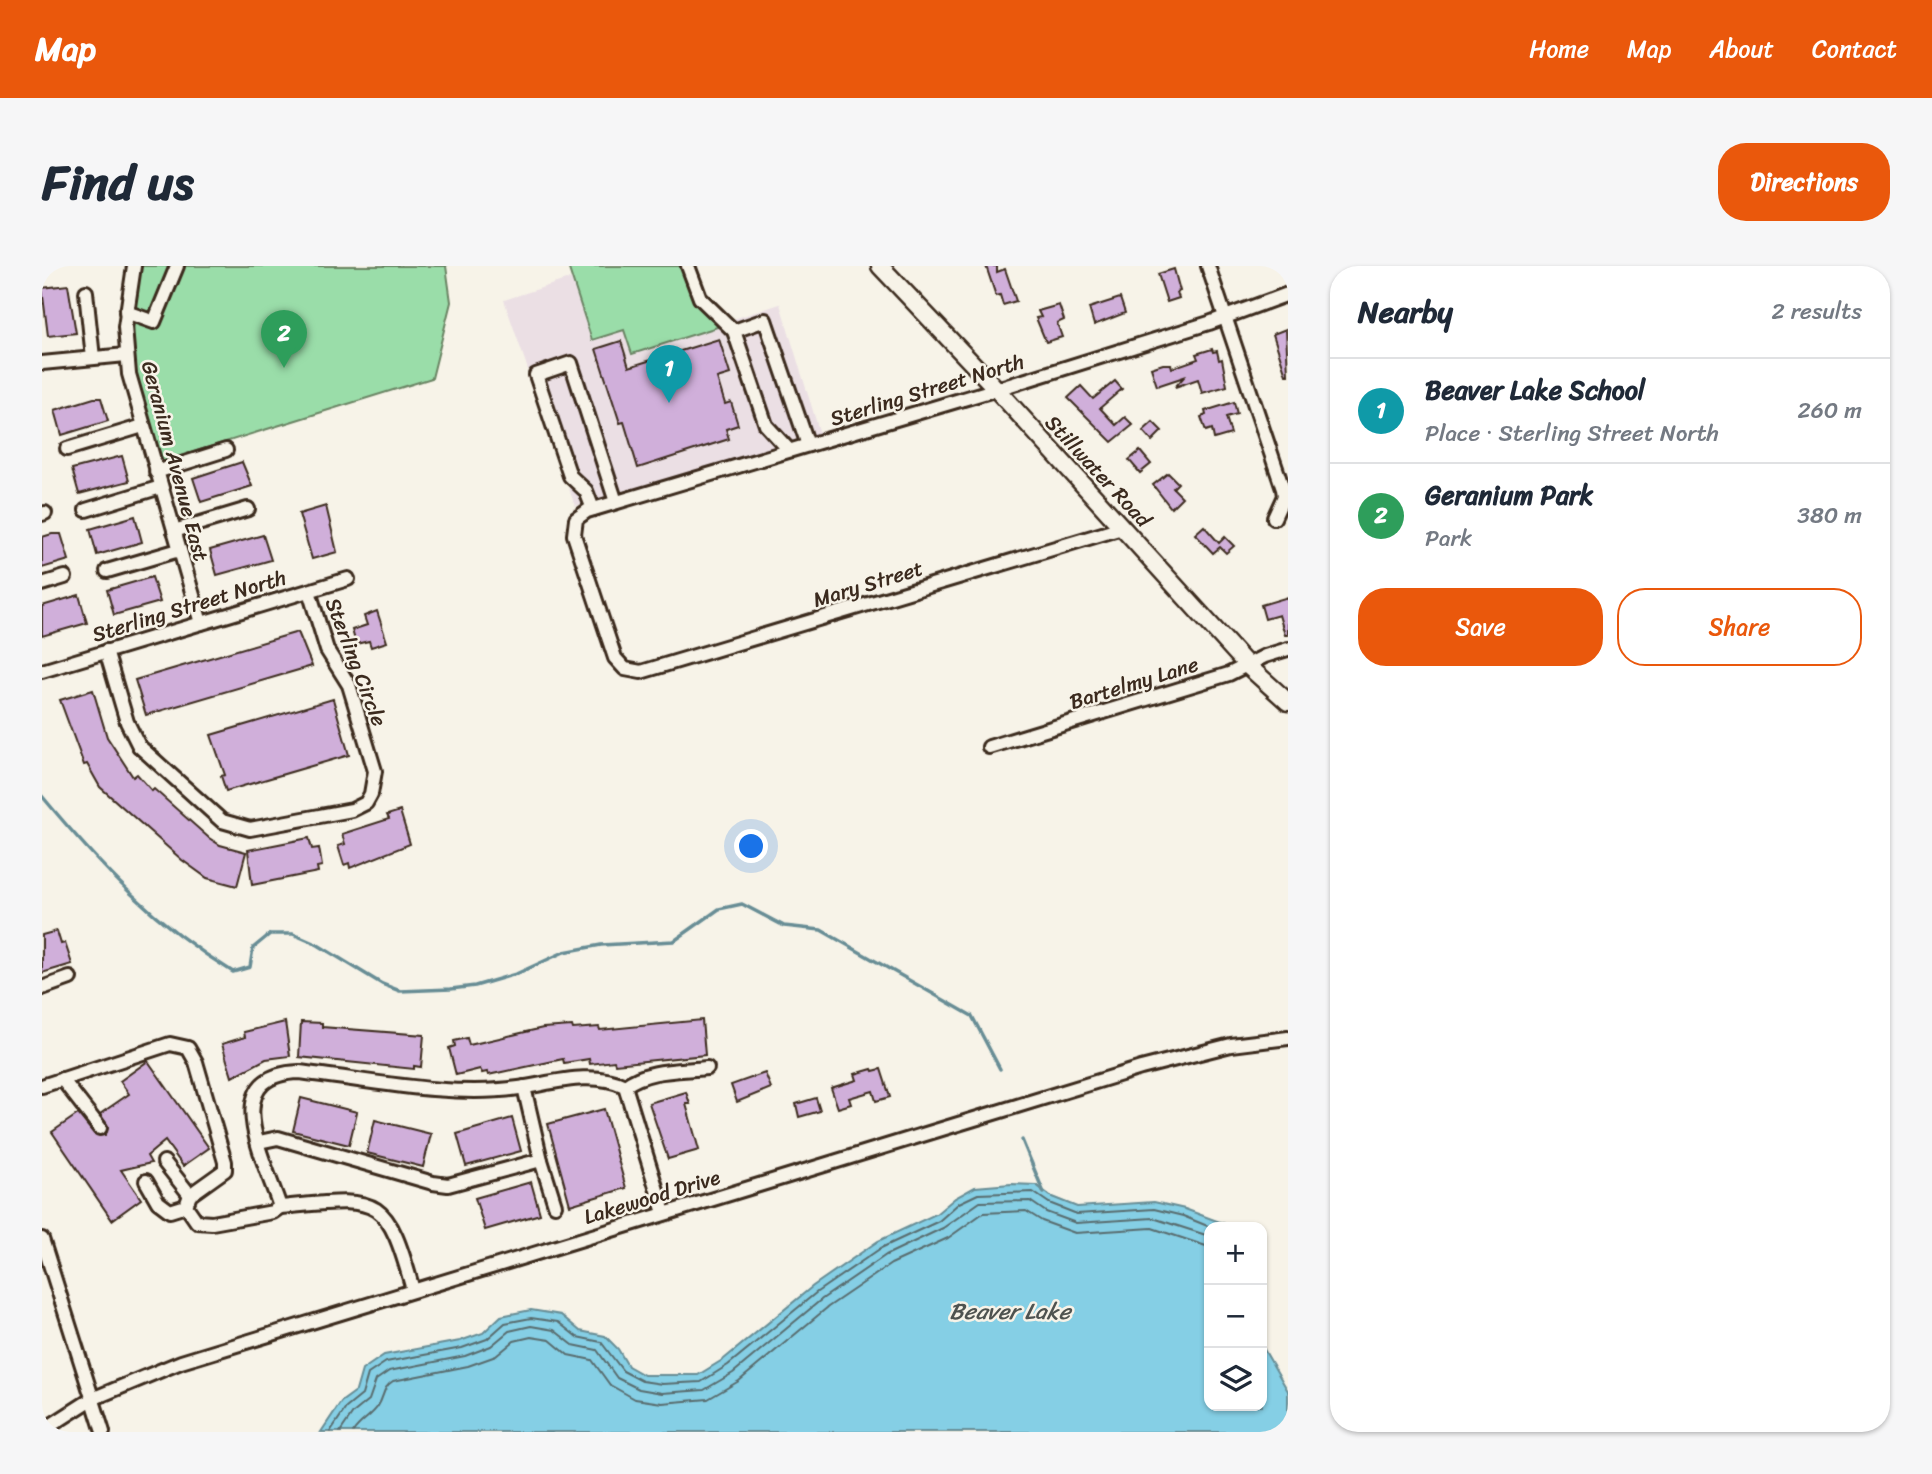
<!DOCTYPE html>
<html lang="en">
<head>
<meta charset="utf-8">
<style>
  body { margin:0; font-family:Sriracha,sans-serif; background:#f6f6f7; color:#1f2937 }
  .controls { position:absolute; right:21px; bottom:21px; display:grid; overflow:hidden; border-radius:14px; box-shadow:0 2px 5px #0004 }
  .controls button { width:63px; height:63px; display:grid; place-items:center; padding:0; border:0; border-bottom:2px solid #e0e1e3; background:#fff; color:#1f2937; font:35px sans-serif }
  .you { position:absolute; left:710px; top:581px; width:24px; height:24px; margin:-18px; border:5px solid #fff; border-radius:50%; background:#1a73e8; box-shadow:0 0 0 10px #1a73e833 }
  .badge { display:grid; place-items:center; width:46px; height:46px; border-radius:50%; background:#ea580c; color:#fff; font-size:23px; font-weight:700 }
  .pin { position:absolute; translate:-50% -58px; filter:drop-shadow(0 2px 4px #0008) }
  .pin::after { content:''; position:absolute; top:37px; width:24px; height:21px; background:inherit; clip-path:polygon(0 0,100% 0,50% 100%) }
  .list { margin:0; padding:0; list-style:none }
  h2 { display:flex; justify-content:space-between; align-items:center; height:91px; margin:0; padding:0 28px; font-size:30px }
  h2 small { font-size:23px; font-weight:400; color:#747a83 }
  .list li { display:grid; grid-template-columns:46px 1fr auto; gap:21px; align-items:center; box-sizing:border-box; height:105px; padding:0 28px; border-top:2px solid #e0e1e3 }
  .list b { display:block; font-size:26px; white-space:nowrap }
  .list p { margin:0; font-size:23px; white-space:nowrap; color:#747a83 }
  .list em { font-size:23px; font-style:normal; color:#747a83 }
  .actions { display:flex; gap:14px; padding:21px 28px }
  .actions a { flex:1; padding:16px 0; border:2px solid #ea580c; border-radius:28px; text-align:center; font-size:24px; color:#ea580c }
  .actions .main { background:#ea580c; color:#fff }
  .icon { flex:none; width:38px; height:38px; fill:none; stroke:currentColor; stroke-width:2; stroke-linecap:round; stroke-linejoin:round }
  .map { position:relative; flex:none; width:1246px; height:1166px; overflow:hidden; border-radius:28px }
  header { display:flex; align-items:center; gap:42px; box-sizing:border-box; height:98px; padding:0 35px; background:#ea580c; color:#fff }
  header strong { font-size:33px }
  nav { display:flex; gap:38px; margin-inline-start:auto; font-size:24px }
  .intro { display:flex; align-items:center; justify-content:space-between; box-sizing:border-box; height:168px; padding:0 42px }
  h1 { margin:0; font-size:49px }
  .button { padding:18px 32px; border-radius:28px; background:#ea580c; color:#fff; font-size:24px; font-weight:700 }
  main { display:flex; gap:42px; padding:0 42px }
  aside { flex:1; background:#fff; border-radius:28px; box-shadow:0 2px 5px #0004 }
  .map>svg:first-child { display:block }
</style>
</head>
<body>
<header>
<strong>Map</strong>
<nav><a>Home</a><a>Map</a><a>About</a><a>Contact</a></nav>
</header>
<div class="intro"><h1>Find us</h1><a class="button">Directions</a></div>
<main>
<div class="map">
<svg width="1246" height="1166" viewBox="0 0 1246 1166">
  <rect width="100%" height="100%" fill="#f7f3e8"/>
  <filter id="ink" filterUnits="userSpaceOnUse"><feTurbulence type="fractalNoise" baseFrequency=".0143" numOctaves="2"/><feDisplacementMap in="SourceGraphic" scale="14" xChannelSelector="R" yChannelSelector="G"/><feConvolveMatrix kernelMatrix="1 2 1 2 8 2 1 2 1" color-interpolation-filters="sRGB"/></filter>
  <g filter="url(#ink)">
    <polygon fill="#ebdfe4" points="567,0 638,0 676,58 738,38 779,171 533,240 462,34"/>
    <g fill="#9adda9" stroke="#6a8464" stroke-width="2">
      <polygon points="97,0 404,0 409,36 390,112 119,196 89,91"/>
      <polygon points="526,0 646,0 651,17 688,57 590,88 582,64 550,74"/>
    </g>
    <polygon fill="#85cfe5" stroke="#678d95" stroke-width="2" points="969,918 994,919 1010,931 1035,941 1112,936 1143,943 1191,961 1167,961 1167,1140 1220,1140 1220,1080 1246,1125 1246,1166 279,1166 299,1136 314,1125 320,1104 342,1089 418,1075 441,1067 459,1050 489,1044 519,1049 538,1065 563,1070 576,1083 586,1100 602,1109 656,1109 682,1093 771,1020 836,975 894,948 913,932 933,921"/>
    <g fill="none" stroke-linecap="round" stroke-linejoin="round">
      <g stroke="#596c6e" stroke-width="2">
        <polyline points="288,1166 304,1142 320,1129 326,1108 344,1096 420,1082 445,1073 463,1057 489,1052 516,1056 535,1071 559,1076 581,1105 600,1115 620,1118 659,1116 686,1099 775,1026 839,982 897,955 917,937 936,928 991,926 1007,937 1035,948 1112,943 1141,950 1168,961"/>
        <polyline points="298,1166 311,1147 327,1134 334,1114 347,1105 423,1090 449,1080 467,1065 489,1060 512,1064 531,1079 555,1084 575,1112 597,1123 620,1127 662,1124 691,1107 780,1033 844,989 901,962 938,936 988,935 1004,946 1034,957 1111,952 1167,970"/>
        <path d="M 311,1166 C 318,1155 330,1150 336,1140 C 343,1129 340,1122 351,1115 L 426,1100 L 454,1090 L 472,1075 L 489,1071 L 508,1074 L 526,1089 L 550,1094 L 568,1119 L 593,1133 L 620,1137 L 666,1133 L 697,1115 L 786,1041 L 849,998 L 906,972 L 941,947 L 984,945 L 1000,955 L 1033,967 L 1110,962 L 1167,981"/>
      </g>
      <g stroke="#678d95" stroke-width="3.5">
        <path d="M 0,530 C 59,601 111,657 191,706 L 208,701 L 211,682 L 228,668 L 251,668 L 276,679 L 340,718 L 358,725 L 409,723 L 433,720 L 474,708 L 522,686 L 559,679 L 632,675 L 677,643 L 700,638 L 742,660 L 779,664 L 930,750 L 958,803"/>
        <polyline points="980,874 1002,927"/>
      </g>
    </g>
    <g fill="#d0afda" stroke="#3b2a1e" stroke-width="2">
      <polygon points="944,0 955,0 955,6 963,3 974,35 961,39 958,29 954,30"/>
      <polygon points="1132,3 1138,25 1135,26 1137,32 1125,36 1116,8"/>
      <polygon points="26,19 34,67 6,70 0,22"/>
      <polygon points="1078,32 1083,47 1052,59 1047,42"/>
      <polygon points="1017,39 1022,54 1015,57 1020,71 1004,76 994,52 999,51 996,45"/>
      <polygon points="1244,63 1246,109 1244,109 1231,68"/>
      <polygon points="677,73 688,108 675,112 683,138 689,136 696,159 684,163 687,173 596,202 582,156 578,157 554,83 579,75 587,101"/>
      <polygon points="1170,83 1171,86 1175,85 1177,94 1180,93 1185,120 1160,127 1156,113 1133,121 1142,111 1115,120 1109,102 1121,98 1129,98 1130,102 1156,93 1154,88"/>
      <polygon points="1073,115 1080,123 1058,142 1074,159 1083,151 1091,159 1070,176 1026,132 1039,120 1051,133"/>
      <polygon points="52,132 59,132 66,155 20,169 13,144"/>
      <polygon points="1192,136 1195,148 1184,151 1189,168 1172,173 1170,163 1164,165 1159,151 1164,149 1163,145"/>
      <polygon points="1111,156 1120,165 1110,175 1101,165"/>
      <polygon points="1098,185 1109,198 1098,207 1087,194"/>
      <polygon points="80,190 87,215 37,228 30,203"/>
      <polygon points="200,196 210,220 159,236 151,212"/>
      <polygon points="1126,207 1136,217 1131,222 1140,231 1129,242 1111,219"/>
      <polygon points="284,240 295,286 270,293 257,248"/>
      <polygon points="93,250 100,276 55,289 48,263"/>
      <polygon points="1162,260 1177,277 1183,271 1192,280 1184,287 1178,281 1171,287 1153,268"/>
      <polygon points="10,268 19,268 27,294 0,302 0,271"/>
      <polygon points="221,269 229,294 175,309 168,284"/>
      <polygon points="110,311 118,336 72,349 65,324"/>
      <polygon points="37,329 45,357 0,370 0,340"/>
      <polygon points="1246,331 1246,369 1243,369 1237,349 1223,353 1219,339"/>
      <polygon points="335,345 345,376 329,381 327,375 314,378 310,364 325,359 322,350"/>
      <polygon points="256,366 270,400 104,449 93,414"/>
      <polygon points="51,424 65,471 91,511 95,508 110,525 112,523 167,572 178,579 204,586 195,620 165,612 140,594 58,521 45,498 42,499 18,434"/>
      <polygon points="291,433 307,489 184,525 179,510 183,509 169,469"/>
      <polygon points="358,545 368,578 308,602 307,597 302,599 296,580 303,578 300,568 347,553 345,549"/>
      <polygon points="267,572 270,583 277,582 280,600 275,601 276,606 210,619 206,584"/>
      <polygon points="15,665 19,678 23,677 30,698 0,707 0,669"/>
      <polygon points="660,754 663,789 573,798 572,795 548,798 547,793 522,797 521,793 446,809 445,806 440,807 438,803 414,809 407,782 413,780 412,775 425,772 427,779 501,762 530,760 531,763 557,761 558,764"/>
      <polygon points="243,756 248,790 224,793 190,811 180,778 203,771 202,766"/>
      <polygon points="259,756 280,757 280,761 382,769 379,801 372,800 372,803 257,791"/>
      <polygon points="106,795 167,882 141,900 123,875 105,890 109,897 79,904 99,933 70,954 10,866 36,848 52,868 63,869 66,860 58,848 87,828 78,815"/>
      <polygon points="830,803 831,805 839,803 848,831 834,835 831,825 807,832 809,838 796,842 789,822 815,814 813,808"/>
      <polygon points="723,807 729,822 695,836 689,819"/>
      <polygon points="644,826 648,838 644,838 657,884 626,893 607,837"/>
      <polygon points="259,832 315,846 307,879 251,865"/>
      <polygon points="774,832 778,845 757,851 754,838"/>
      <polygon points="562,843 584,922 528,939 506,858"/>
      <polygon points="470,852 479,885 424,900 415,868"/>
      <polygon points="333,854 389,868 381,901 325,887"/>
      <polygon points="489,916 498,948 443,964 433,932"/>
    </g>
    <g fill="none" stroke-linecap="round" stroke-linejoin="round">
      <defs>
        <g id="minor">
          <polyline points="92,0 83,61 87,108 159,357"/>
          <polyline points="646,0 658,32 692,65"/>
          <polyline points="1166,0 1241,223 1242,230 1232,252"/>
          <polyline points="44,26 51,92"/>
          <polyline points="84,46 112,56 135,0"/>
          <polyline points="0,97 84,89"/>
          <polyline points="25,183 101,160"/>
          <polyline points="747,184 724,159 692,65 723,54 766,179"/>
          <polyline points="114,206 184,184"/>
          <polyline points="551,243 544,225 528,210 494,109 529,97 574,236"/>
          <polyline points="44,244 119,221"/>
          <polyline points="0,248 3,247"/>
          <polyline points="1080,262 599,406 583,403 573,392 532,269 534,253 545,245 965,120 1167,57 1246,28"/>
          <polyline points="132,265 206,243"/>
          <polyline points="65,305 137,284"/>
          <polyline points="0,318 23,311"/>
          <polyline points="64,385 85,456 97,480 180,555 208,563 310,544 324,537 329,528 333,505 307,419 285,384 267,325"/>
          <polyline points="0,405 306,313"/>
          <polyline points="947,481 1187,408 1223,390 1246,383"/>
          <polyline points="0,722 28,712"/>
          <polyline points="20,813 58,862"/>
          <polyline points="0,820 128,778 146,782 154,796 183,896 183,904 148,929 144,940 155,956 170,957 231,946 238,941"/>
          <path d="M 583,820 C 605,803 637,805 665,802"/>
          <polyline points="217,876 236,872 391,917 406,919 499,894 482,821"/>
          <polyline points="499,894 513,939"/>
          <polyline points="122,896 148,929"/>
          <polyline points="104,915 116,936 128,945 144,940"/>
          <polyline points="0,973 61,1166"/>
          <path d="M 371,1024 C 344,925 336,932 238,941 C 223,894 175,809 257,806 C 327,814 408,832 477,822 C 511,817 550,804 583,820 L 622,947"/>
          <polyline points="0,1165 50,1133 139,1096 1099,802 1189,779 1246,772"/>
        </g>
        <polyline id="major" points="838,0 946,114 1205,399 1246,436"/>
      </defs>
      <use href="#minor" stroke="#3b2a1e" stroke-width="18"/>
      <use href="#major" stroke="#3b2a1e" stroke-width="21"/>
      <use href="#minor" stroke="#f7f3e8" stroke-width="12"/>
      <use href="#major" stroke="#f7f3e8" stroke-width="16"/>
    </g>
  </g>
  <g text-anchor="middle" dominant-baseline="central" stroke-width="5" stroke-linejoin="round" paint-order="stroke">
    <g font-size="21" fill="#3b2a1e" stroke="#f7f3e8">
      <text transform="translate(885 124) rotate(-17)">Sterling Street North</text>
      <text transform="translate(133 195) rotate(75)">Geranium Avenue East</text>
      <text transform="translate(1056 205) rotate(47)">Stillwater Road</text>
      <text transform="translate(826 318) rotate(-17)">Mary Street</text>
      <text transform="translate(147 340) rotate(-17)">Sterling Street North</text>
      <text transform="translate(314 396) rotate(69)">Sterling Circle</text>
      <text transform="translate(1092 417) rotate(-17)">Bartelmy Lane</text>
      <text transform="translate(610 931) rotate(-17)">Lakewood Drive</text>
    </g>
    <g font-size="23" font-style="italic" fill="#4e5350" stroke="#f7f3e8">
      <text x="968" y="1045">Beaver Lake</text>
    </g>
  </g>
</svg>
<div class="controls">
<button>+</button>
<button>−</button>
<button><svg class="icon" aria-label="layers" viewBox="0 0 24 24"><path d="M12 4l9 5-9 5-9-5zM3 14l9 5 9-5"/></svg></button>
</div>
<div class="you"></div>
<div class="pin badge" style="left:627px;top:137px;background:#0f9aa8">1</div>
<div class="pin badge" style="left:242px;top:102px;background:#2e9e5b">2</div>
</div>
<aside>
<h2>Nearby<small>2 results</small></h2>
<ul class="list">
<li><span class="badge" style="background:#0f9aa8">1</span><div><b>Beaver Lake School</b><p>Place · Sterling Street North</p></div><em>260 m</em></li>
<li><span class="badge" style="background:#2e9e5b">2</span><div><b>Geranium Park</b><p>Park</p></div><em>380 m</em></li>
</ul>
<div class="actions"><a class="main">Save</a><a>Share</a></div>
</aside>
</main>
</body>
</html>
